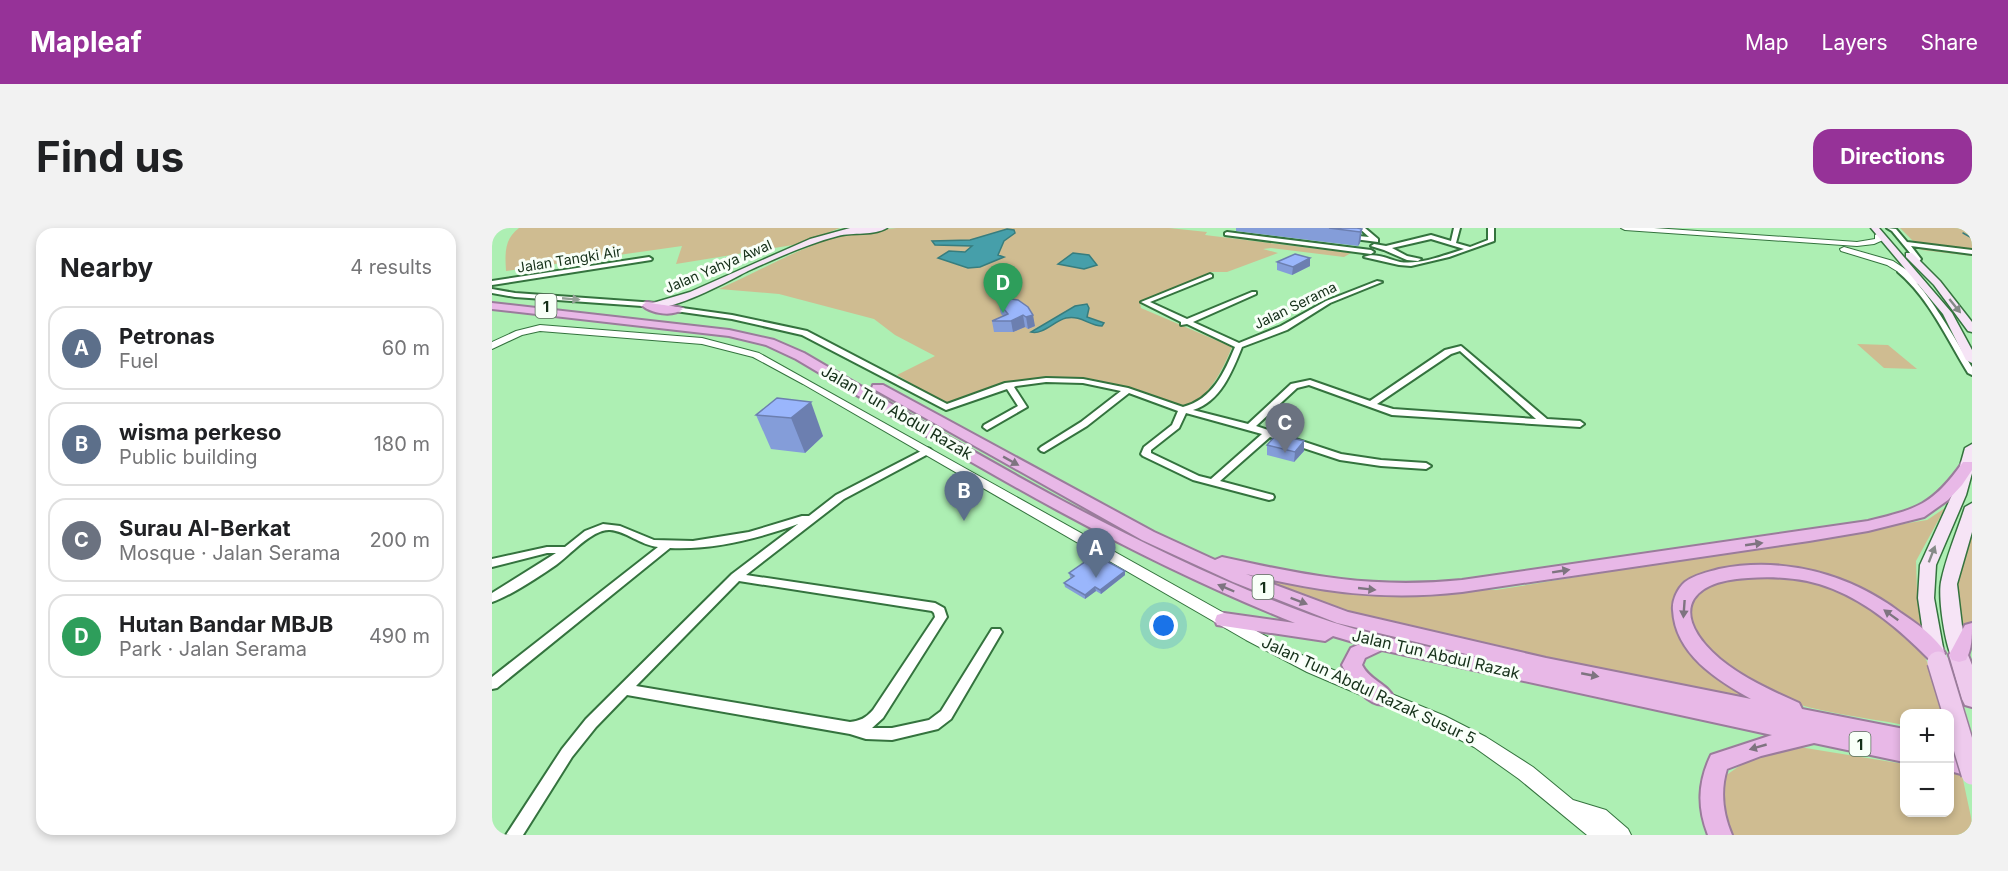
<!DOCTYPE html>
<html lang="en">
<head>
<meta charset="utf-8">
<style>
  body { margin:0; font-family:Inter,sans-serif; background:#f2f2f2; color:#202124 }
  .controls { position:absolute; right:18px; bottom:18px; display:grid; overflow:hidden; border-radius:12px; box-shadow:0 3px 9px #0003 }
  .controls button { width:54px; height:54px; display:grid; place-items:center; padding:0; border:0; border-bottom:2px solid #e0e0e0; background:#fff; color:#202124; font:30px sans-serif }
  .you { position:absolute; left:672px; top:398px; width:21px; height:21px; margin:-15px; border:4px solid #fff; border-radius:50%; background:#1a73e8; box-shadow:0 0 0 9px #1a73e833 }
  .badge { display:grid; place-items:center; width:39px; height:39px; border-radius:50%; background:#963298; color:#fff; font-size:20px; font-weight:700 }
  .pin { position:absolute; translate:-50% -50px; filter:drop-shadow(0 2px 3px #0008) }
  .pin::after { content:''; position:absolute; top:32px; width:21px; height:18px; background:inherit; clip-path:polygon(0 0,100% 0,50% 100%) }
  .list { margin:0; padding:0; list-style:none }
  h2 { display:flex; justify-content:space-between; align-items:center; height:78px; margin:0; padding:0 24px; font-size:26px }
  h2 small { font-size:20px; font-weight:400; color:#757577 }
  .list li { display:grid; grid-template-columns:39px 1fr auto; gap:18px; align-items:center; box-sizing:border-box; height:84px; margin:0 12px 12px; padding:0 12px; border:2px solid #e0e0e0; border-radius:18px }
  .list b { display:block; font-size:22px; white-space:nowrap }
  .list p { margin:0; font-size:20px; white-space:nowrap; color:#757577 }
  .list em { font-size:20px; font-style:normal; color:#757577 }
  .map { position:relative; flex:none; width:1480px; height:607px; overflow:hidden; border-radius:18px }
  header { display:flex; align-items:center; gap:36px; box-sizing:border-box; height:84px; padding:0 30px; background:#963298; color:#fff }
  header strong { font-size:28px }
  nav { display:flex; gap:33px; margin-inline-start:auto; font-size:21px }
  .intro { display:flex; align-items:center; justify-content:space-between; box-sizing:border-box; height:144px; padding:0 36px }
  h1 { margin:0; font-size:42px }
  .button { padding:15px 27px; border-radius:18px; background:#963298; color:#fff; font-size:21px; font-weight:700 }
  main { display:flex; gap:36px; padding:0 36px }
  aside { flex:1; background:#fff; border-radius:18px; box-shadow:0 3px 9px #0003 }
  .map>svg:first-child { display:block }
</style>
</head>
<body>
<header>
<strong>Mapleaf</strong>
<nav><a>Map</a><a>Layers</a><a>Share</a></nav>
</header>
<div class="intro"><h1>Find us</h1><a class="button">Directions</a></div>
<main>
<aside>
<h2>Nearby<small>4 results</small></h2>
<ul class="list">
<li><span class="badge" style="background:#5c6f8a">A</span><div><b>Petronas</b><p>Fuel</p></div><em>60 m</em></li>
<li><span class="badge" style="background:#5c6f8a">B</span><div><b>wisma perkeso</b><p>Public building</p></div><em>180 m</em></li>
<li><span class="badge" style="background:#6b7280">C</span><div><b>Surau Al-Berkat</b><p>Mosque · Jalan Serama</p></div><em>200 m</em></li>
<li><span class="badge" style="background:#2e9e5b">D</span><div><b>Hutan Bandar MBJB</b><p>Park · Jalan Serama</p></div><em>490 m</em></li>
</ul>
</aside>
<div class="map">
<svg width="1480" height="607" viewBox="0 0 1480 607">
  <rect width="100%" height="100%" fill="#adefb3"/>
  <g fill="#cfbc91">
    <path d="M 27,0 L 348,0 L 307,16 L 184,36 L 190,18 L 14,43 C 13,26 12,11 27,0 Z"/>
    <path d="M 405,0 L 677,0 L 715,4 L 713,7 L 859,25 L 852,29 L 779,20 L 771,21 L 786,25 L 735,44 L 719,44 L 648,74 L 649,80 L 740,119 C 731,141 718,169 694,178 L 600,152 L 564,151 L 525,152 L 454,176 L 405,147 L 443,128 L 403,107 L 382,91 L 287,66 L 227,61 C 266,44 304,21 346,8 C 365,3 385,2 405,0 Z"/>
    <polygon points="1408,0 1480,0 1480,28 1430,22"/>
    <polygon points="1365,116 1396,117 1425,141 1392,140"/>
    <polygon points="1453,280 1424,333 1425,363 1435,409 1322,345 1199,353 1186,397 1280,479 866,392 727,339 883,362 1004,362 1435,292"/>
    <polygon points="1480,304 1480,393 1473,401 1471,411 1464,367 1469,336"/>
    <path d="M 1250,347 L 1322,351 L 1374,373 L 1426,414 L 1441,447 L 1450,485 L 1412,485 L 1412,497 C 1366,488 1316,484 1273,464 C 1260,458 1247,447 1235,438 C 1205,417 1189,399 1204,362 Z"/>
    <polygon points="1301,518 1412,536 1412,584 1458,584 1458,545 1470,547 1480,594 1480,607 1227,607 1224,601 1233,548 1256,532"/>
  </g>
  <g fill="#469faa" stroke="#377d7e" stroke-width="1.5">
    <polygon points="515,1 522,2 523,5 512,13 506,27 512,29 488,39 476,40 446,30 457,23 473,24 480,18 443,17 440,13 478,12"/>
    <polygon points="581,25 597,27 605,37 592,41 566,36"/>
    <path d="M 595,76 L 597,80 L 595,89 L 612,95 L 610,98 C 597,98 590,87 574,90 C 562,93 551,107 539,104 L 583,78 Z"/>
  </g>
  <g fill="none" stroke-linecap="round" stroke-linejoin="round">
    <polyline stroke="#377d7e" stroke-width="1.5" points="1471,5 1480,10"/>
    <defs>
      <g id="minor">
        <polygon points="867,0 873,0 886,11 886,14 854,10 854,8 856,7 877,9"/>
        <path d="M 962,0 L 968,0 L 964,15 L 978,19 L 996,12 L 996,0 L 1002,0 L 1002,13 L 957,29 L 919,38 L 907,37 L 872,29 C 883,24 896,31 908,34 C 928,37 953,27 972,21 L 939,11 L 900,20 L 915,28 L 929,31 L 926,33 L 915,32 L 892,22 L 879,18 L 882,16 L 894,18 L 939,7 L 959,13 Z"/>
        <polygon points="1395,0 1404,1 1415,14 1480,22 1480,26 1419,18 1429,31 1426,35 1422,35 1423,31 1400,3"/>
        <polygon points="735,4 879,22 882,24 879,26 733,7 733,5"/>
        <polygon points="157,29 160,31 159,32 0,57 0,53"/>
        <path d="M 1406,42 C 1426,42 1468,120 1480,139 L 1480,147 L 1476,145 C 1455,111 1437,70 1406,44 Z"/>
        <path d="M 718,46 L 720,47 L 720,49 L 658,74 L 695,91 L 760,64 L 764,64 L 764,66 L 701,94 L 747,115 L 789,98 L 834,73 L 885,53 L 890,54 L 838,75 L 795,102 L 750,119 C 740,144 728,174 701,182 L 756,196 L 799,156 L 818,152 L 878,173 L 953,122 L 969,118 L 1055,191 L 1088,193 L 1092,196 L 1088,199 L 900,187 L 817,157 L 805,160 L 764,198 L 849,226 L 889,232 L 934,235 L 939,238 L 934,241 L 889,238 L 848,232 L 778,209 L 728,253 L 781,267 L 782,269 L 781,271 L 777,272 L 701,252 L 651,228 L 649,226 L 652,219 L 680,197 L 686,183 L 637,165 L 595,198 L 552,224 L 549,223 L 547,221 L 549,219 L 589,194 L 629,163 L 591,155 L 554,154 L 524,158 L 522,159 L 535,179 L 495,202 L 491,199 L 492,197 L 526,178 L 515,161 L 454,182 L 310,107 L 240,91 L 176,82 L 173,80 L 176,78 L 240,87 L 315,103 L 455,176 L 513,155 L 554,150 L 591,151 L 636,160 L 691,179 C 721,171 732,145 743,119 L 695,96 L 689,97 L 689,94 L 649,74 ZM 968,123 L 1044,191 L 901,181 L 885,176 L 959,126 ZM 694,185 L 770,206 L 719,251 L 707,248 L 659,225 L 659,222 L 687,200 Z"/>
        <polygon points="0,61 23,65 164,75 167,77 164,79 23,69 0,65"/>
        <path d="M 435,220 L 438,221 L 440,223 L 438,225 L 352,271 L 254,347 L 443,375 L 452,380 L 455,389 L 453,392 L 391,490 L 380,500 L 400,500 L 437,492 L 449,483 L 500,401 L 508,401 L 510,404 L 459,491 L 446,501 L 400,512 L 374,511 L 358,506 L 135,467 L 104,499 L 80,529 L 31,607 L 14,607 L 70,521 L 94,491 L 240,346 L 306,296 C 265,311 222,322 178,320 L 5,460 L 0,461 L 0,449 L 166,319 C 148,317 134,303 118,302 C 100,301 78,327 64,337 C 48,348 18,368 0,374 L 0,365 L 64,325 L 55,325 L 0,339 L 0,331 L 55,319 L 73,319 L 93,303 L 111,296 L 128,298 L 162,312 L 201,313 L 257,304 L 310,288 L 317,288 L 344,267 ZM 247,353 L 440,383 L 442,385 L 443,389 L 381,482 C 374,490 368,493 358,494 L 144,458 Z"/>
      </g>
      <g id="tertiary">
        <polygon points="1129,0 1162,0 1365,14 1383,11 1383,7 1387,5 1391,7 1391,12 1382,16 1365,18 1133,2"/>
        <polygon points="1352,19 1401,33 1433,54 1426,56 1395,37 1349,23 1348,21"/>
        <polygon points="48,97 210,110 267,125 766,404 827,436 953,488 994,509 1041,539 1081,572 1114,582 1136,601 1139,607 1095,607 1027,551 982,519 941,498 815,444 754,412 311,156 261,129 210,116 48,103 30,107 0,121 0,114 24,103"/>
      </g>
      <g id="secondary">
        <path d="M 395,0 C 382,8 361,4 346,8 C 315,16 285,30 256,43 C 238,52 171,90 154,77 L 198,64 L 318,11 L 358,0 Z"/>
        <polygon points="1379,0 1387,0 1460,85 1480,122 1480,135 1474,132 1451,86"/>
        <polygon points="1414,25 1420,25 1448,53 1480,94 1480,104 1476,103 1442,57 1414,29"/>
        <polygon points="1480,216 1480,245 1474,267 1444,337 1442,370 1452,425 1449,430 1443,432 1437,430 1434,425 1426,370 1428,337 1460,267 1473,220"/>
        <path d="M 1480,275 L 1480,304 L 1465,356 L 1470,398 L 1476,427 L 1473,432 L 1467,434 L 1461,432 C 1453,417 1446,370 1449,354 C 1454,329 1465,304 1473,279 Z"/>
      </g>
      <polygon id="primary" points="1467,420 1474,422 1480,437 1480,479 1473,477 1470,471 1457,427 1460,422"/>
      <g id="trunk">
        <path d="M 155,74 C 164,77 187,78 191,81 C 181,89 159,86 150,77 Z"/>
        <path d="M 0,75 L 237,102 L 282,112 L 312,125 C 477,221 640,321 819,387 C 876,407 936,419 995,431 L 845,395 L 741,354 L 650,312 L 380,160 L 381,157 L 391,157 L 662,304 L 723,332 L 730,329 C 816,348 881,361 970,352 L 1376,293 C 1425,281 1441,277 1471,234 L 1480,234 L 1480,242 L 1470,257 L 1456,272 L 1432,289 L 1376,303 L 1317,313 L 970,364 C 891,373 831,364 754,346 L 856,384 L 1054,430 L 1259,471 C 1225,452 1183,426 1181,382 C 1180,373 1185,361 1193,354 C 1202,347 1216,344 1227,341 C 1291,328 1358,346 1409,385 C 1424,395 1444,409 1453,425 L 1450,430 L 1443,432 L 1436,430 C 1408,402 1378,376 1341,361 C 1315,350 1284,348 1256,350 C 1192,353 1179,389 1228,431 C 1251,450 1280,463 1307,475 L 1310,481 L 1412,501 L 1412,534 L 1322,515 L 1269,528 L 1235,541 C 1228,563 1231,586 1240,607 L 1216,607 C 1205,579 1206,554 1219,527 L 1280,507 L 890,422 L 873,430 L 870,437 C 878,453 895,455 902,470 L 899,476 C 877,483 858,454 850,437 L 859,420 L 868,416 L 841,408 L 833,413 L 725,397 L 723,392 L 725,387 L 732,385 L 803,395 C 627,325 466,227 304,131 L 274,117 L 237,108 L 0,81 Z"/>
        <path d="M 1480,395 C 1480,409 1480,420 1474,432 L 1467,434 L 1460,432 L 1457,427 L 1473,397 Z"/>
        <polygon points="1458,525 1480,529 1480,549 1458,543"/>
      </g>
    </defs>
    <use href="#minor" stroke="#34733e" stroke-width="4"/>
    <use href="#tertiary" stroke="#34733e" stroke-width="2"/>
    <use href="#secondary" stroke="#34733e" stroke-width="3"/>
    <use href="#primary" stroke="#9a7c9b" stroke-width="4"/>
    <use href="#trunk" stroke="#9a7c9b" stroke-width="4"/>
    <use href="#minor" fill="#fff" fill-rule="evenodd"/>
    <use href="#tertiary" fill="#fff" fill-rule="evenodd"/>
    <use href="#secondary" fill="#f6e4f6" fill-rule="evenodd"/>
    <use href="#primary" fill="#eecaed" fill-rule="evenodd"/>
    <use href="#trunk" fill="#e8b8e7" fill-rule="evenodd"/>
    <defs>
      <polyline id="primary-bridge" points="1446,434 1480,546"/>
    </defs>
    <use href="#primary-bridge" stroke="#9a7c9b" stroke-width="24" stroke-linecap="butt"/>
    <use href="#primary-bridge" stroke="#eecaed" stroke-width="21"/>
  </g>
  <g fill="#849dd9">
    <polygon points="744,0 865,0 870,1 868,15 866,18 744,3"/>
    <polygon points="818,30 818,38 800,47 785,42 785,34"/>
    <polygon points="505,69 526,72 543,98 536,101 533,99 521,104 502,104 500,93 511,88 509,86"/>
    <polygon points="285,170 331,208 313,225 279,221 264,187"/>
    <polygon points="775,217 812,223 802,234 775,227"/>
    <polygon points="633,343 633,347 609,366 604,363 593,371 573,359 572,355 579,350 578,349 577,345"/>
  </g>
  <g fill="#6c7fb0">
    <polygon points="870,1 868,15 866,18 868,4"/>
    <polygon points="818,30 818,38 800,47 801,39"/>
    <polygon points="531,87 533,99 521,104 519,93"/>
    <polygon points="541,87 543,98 536,101 534,89"/>
    <polygon points="319,174 331,208 313,225 299,190"/>
    <polygon points="812,213 812,223 802,234 803,224"/>
    <polygon points="633,343 633,347 609,366 608,362"/>
    <polygon points="603,359 604,363 593,371 593,367"/>
  </g>
  <g fill="#9ab6fc" stroke="#6c7fb0" stroke-width="1.5">
    <polygon points="837,0 865,0 870,1 868,4"/>
    <polygon points="803,26 818,30 801,39 785,34"/>
    <polygon points="505,69 526,72 536,79 541,87 534,89 531,87 519,93 500,93 516,86 507,75"/>
    <polygon points="285,170 319,174 299,190 264,187"/>
    <polygon points="785,206 812,213 803,224 775,217"/>
    <polygon points="603,327 633,343 608,362 603,359 593,367 572,355 582,348 577,345"/>
  </g>
  <defs><path id="oneway-solid" d="M-6-.8H1V-3.2L6.5 0L1 3.2V.8H-6Z" transform="scale(1.5)"/></defs>
  <use fill="#95a197" href="#oneway-solid" transform="translate(79 71) rotate(5)"/>
  <g fill="#858a87">
    <use href="#oneway-solid" transform="translate(1463 78) rotate(51)"/>
    <use href="#oneway-solid" transform="translate(1440 326) rotate(-69)"/>
  </g>
  <g fill="#7e7480">
    <use href="#oneway-solid" transform="translate(519 233) rotate(29)"/>
    <use href="#oneway-solid" transform="translate(1262 316) rotate(-8)"/>
    <use href="#oneway-solid" transform="translate(1069 343) rotate(-9)"/>
    <use href="#oneway-solid" transform="translate(734 360) rotate(-157)"/>
    <use href="#oneway-solid" transform="translate(875 361) rotate(6)"/>
    <use href="#oneway-solid" transform="translate(807 373) rotate(21)"/>
    <use href="#oneway-solid" transform="translate(1192 381) rotate(94)"/>
    <use href="#oneway-solid" transform="translate(1399 387) rotate(-144)"/>
    <use href="#oneway-solid" transform="translate(1098 447) rotate(11)"/>
    <use href="#oneway-solid" transform="translate(1266 519) rotate(164)"/>
  </g>
  <g text-anchor="middle" dominant-baseline="central" stroke-width="6" stroke-linejoin="round" paint-order="stroke">
    <g font-size="14" fill="#142f18" stroke="#f8fff8">
      <text transform="translate(77 31) rotate(-9)">Jalan Tangki Air</text>
      <text transform="translate(226 38) rotate(-23)">Jalan Yahya Awal</text>
      <text transform="translate(803 77) rotate(-26)">Jalan Serama</text>
    </g>
    <g fill="#f8fff8" stroke="#586d5b" stroke-width="1.5">
      <rect x="43.5" y="66" width="21" height="24" rx="4.5"/>
      <rect x="760.5" y="347" width="21" height="24" rx="4.5"/>
      <rect x="1357.5" y="504" width="21" height="24" rx="4.5"/>
    </g>
    <g font-size="15" font-weight="bold" fill="#142f18">
      <text x="54" y="78">1</text>
      <text x="771" y="359">1</text>
      <text x="1368" y="516">1</text>
    </g>
    <g font-size="16" fill="#142f18" stroke="#f8fff8">
      <text transform="translate(405 184) rotate(30)">Jalan Tun Abdul Razak</text>
      <text transform="translate(944 426) rotate(13)">Jalan Tun Abdul Razak</text>
      <text transform="translate(877 462) rotate(25)">Jalan Tun Abdul Razak Susur 5</text>
    </g>
  </g>
</svg>
<div class="controls">
<button>+</button>
<button>−</button>
</div>
<div class="you"></div>
<div class="pin badge" style="left:604px;top:350px;background:#5c6f8a">A</div>
<div class="pin badge" style="left:472px;top:293px;background:#5c6f8a">B</div>
<div class="pin badge" style="left:793px;top:225px;background:#6b7280">C</div>
<div class="pin badge" style="left:511px;top:85px;background:#2e9e5b">D</div>
</div>
</main>
</body>
</html>
